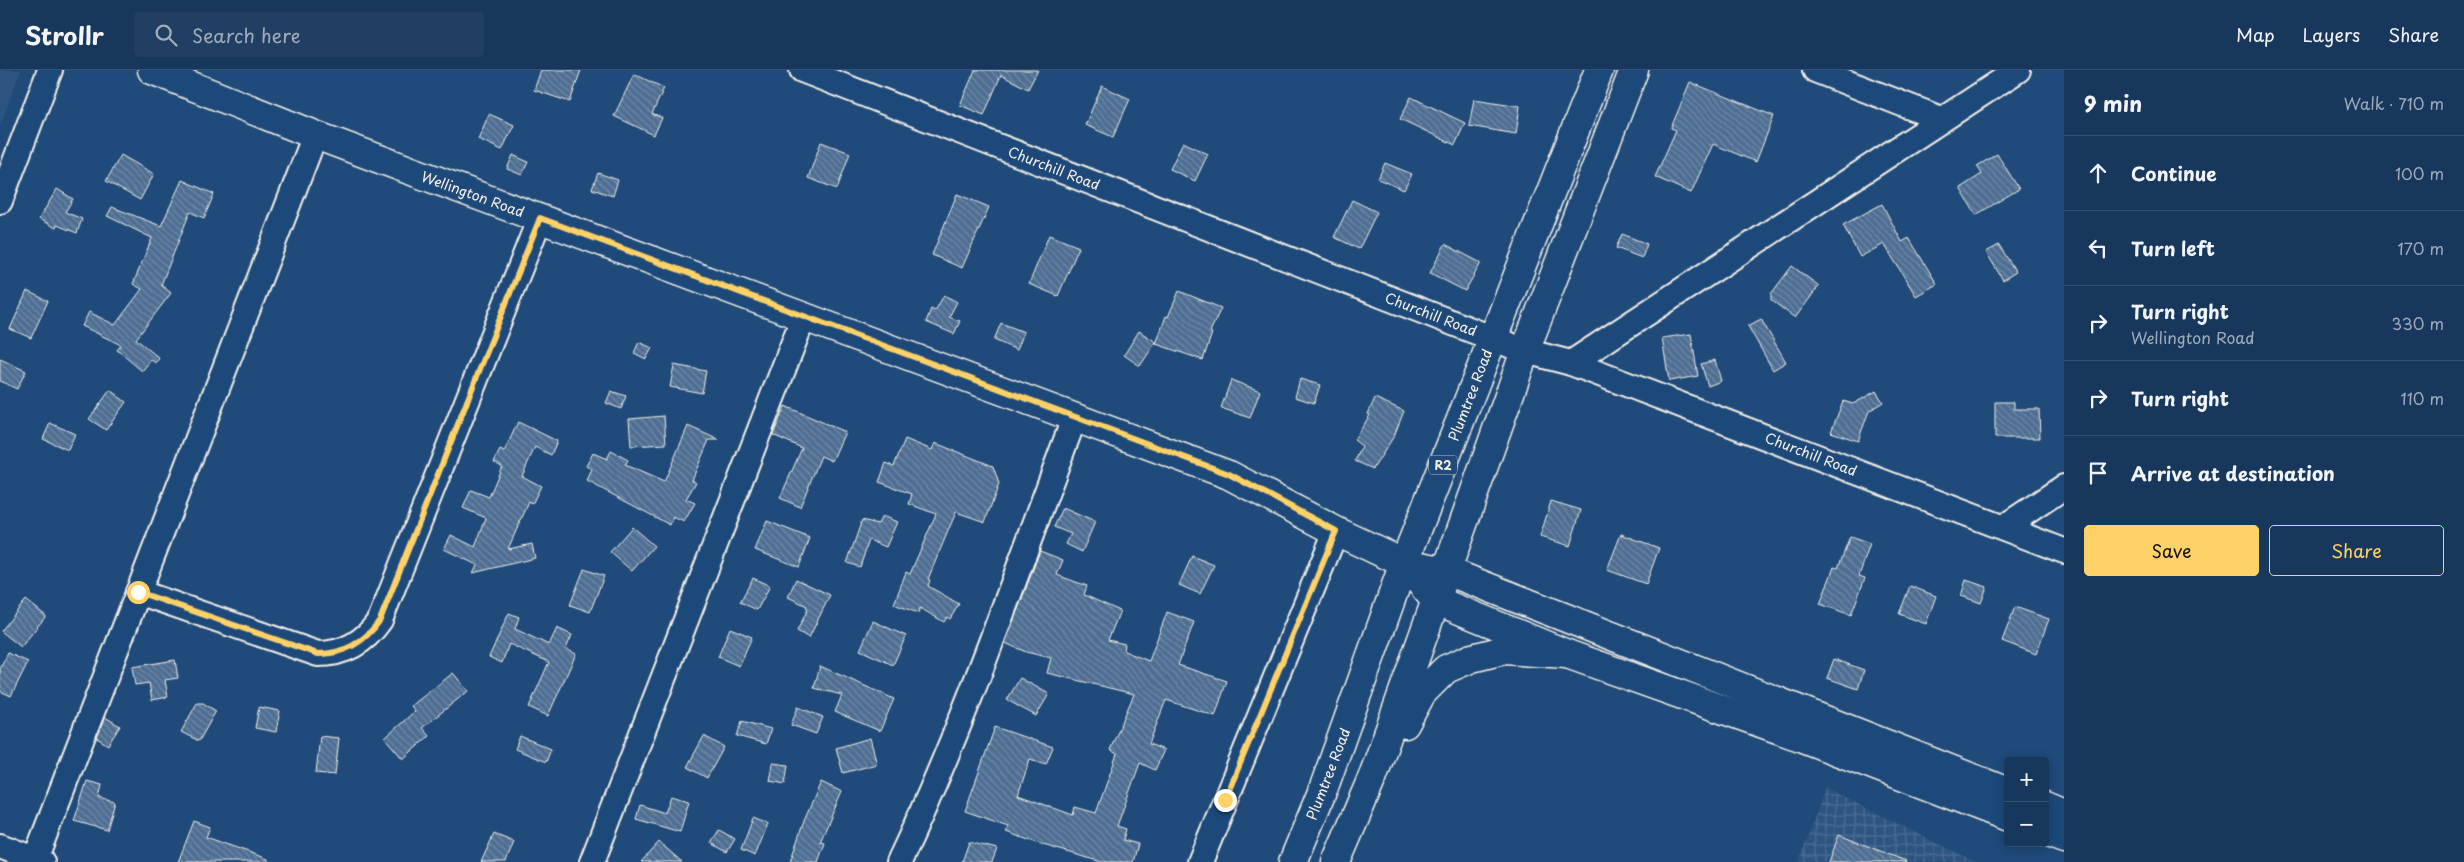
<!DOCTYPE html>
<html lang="en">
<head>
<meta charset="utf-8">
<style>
  body { margin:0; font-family:"Playpen Sans",sans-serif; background:#203f62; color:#f1f3f6 }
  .controls { position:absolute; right:15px; bottom:15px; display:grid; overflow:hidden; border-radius:5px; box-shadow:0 2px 12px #0003 }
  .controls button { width:45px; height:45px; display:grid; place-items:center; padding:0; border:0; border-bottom:1px solid #365272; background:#17385c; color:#f1f3f6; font:25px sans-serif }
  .stop { position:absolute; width:15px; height:15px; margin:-11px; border:4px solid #ffd166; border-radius:50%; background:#fff }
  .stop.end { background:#ffd166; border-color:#fff; box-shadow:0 1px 5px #0008 }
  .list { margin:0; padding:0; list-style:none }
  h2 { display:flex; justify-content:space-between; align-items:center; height:65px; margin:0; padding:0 20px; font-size:21px }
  h2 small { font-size:16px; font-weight:400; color:#9eacbb }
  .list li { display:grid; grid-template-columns:32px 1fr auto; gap:15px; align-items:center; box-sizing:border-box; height:75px; padding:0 20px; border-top:1px solid #365272 }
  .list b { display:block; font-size:19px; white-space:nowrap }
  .list p { margin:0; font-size:16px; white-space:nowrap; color:#9eacbb }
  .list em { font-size:16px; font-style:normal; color:#9eacbb }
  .actions { display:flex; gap:10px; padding:15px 20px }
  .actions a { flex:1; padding:11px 0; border:1px solid #ffd166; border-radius:5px; text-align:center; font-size:18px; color:#ffd166 }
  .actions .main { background:#ffd166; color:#111 }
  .icon { flex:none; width:28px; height:28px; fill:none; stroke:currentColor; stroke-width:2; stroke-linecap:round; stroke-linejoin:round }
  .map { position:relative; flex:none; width:2064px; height:792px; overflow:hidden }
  header { display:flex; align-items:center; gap:30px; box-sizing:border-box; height:70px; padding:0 25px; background:#17385c; border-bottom:1px solid #365272 }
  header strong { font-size:24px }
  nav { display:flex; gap:28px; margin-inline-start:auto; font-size:18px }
  .search { width:350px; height:45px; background:#203f62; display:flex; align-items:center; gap:12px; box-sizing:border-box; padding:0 18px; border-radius:5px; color:#9eacbb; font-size:19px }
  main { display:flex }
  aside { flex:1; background:#17385c }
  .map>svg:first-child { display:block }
</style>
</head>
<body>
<header>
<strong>Strollr</strong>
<div class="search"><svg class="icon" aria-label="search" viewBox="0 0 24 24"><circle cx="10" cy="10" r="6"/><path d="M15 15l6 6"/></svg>Search here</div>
<nav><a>Map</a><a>Layers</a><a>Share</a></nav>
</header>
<main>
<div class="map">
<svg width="2064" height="792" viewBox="0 0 2064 792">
  <defs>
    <pattern id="industrial-grid" width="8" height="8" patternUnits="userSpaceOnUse" patternTransform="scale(1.25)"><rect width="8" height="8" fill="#2d5581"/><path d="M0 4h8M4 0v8" fill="none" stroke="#4c6e93"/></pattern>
    <pattern id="building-back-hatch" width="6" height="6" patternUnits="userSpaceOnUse" patternTransform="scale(1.25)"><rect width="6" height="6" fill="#4d6e92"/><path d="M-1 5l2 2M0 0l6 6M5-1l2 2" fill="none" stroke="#708aa6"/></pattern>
  </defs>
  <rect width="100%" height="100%" fill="#1f4a7a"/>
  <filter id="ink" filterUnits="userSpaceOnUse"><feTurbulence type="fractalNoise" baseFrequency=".02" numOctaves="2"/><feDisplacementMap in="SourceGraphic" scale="10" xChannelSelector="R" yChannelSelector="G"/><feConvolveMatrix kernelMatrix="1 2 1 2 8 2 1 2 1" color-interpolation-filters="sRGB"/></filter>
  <g filter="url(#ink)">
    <polygon fill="#2d5581" points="0,0 21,0 0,55"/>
    <polygon fill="url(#industrial-grid)" points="1825,718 1976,792 1799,792"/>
    <g fill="url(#building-back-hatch)" stroke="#f4f1e8">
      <polygon points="541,0 581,0 570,32 534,20"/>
      <polygon points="975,0 1038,0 1028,19 1001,5 984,45 960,35"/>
      <polygon points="634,4 664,18 652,44 662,48 654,65 614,46"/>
      <polygon points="1690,12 1774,46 1756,92 1713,74 1691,123 1655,107 1676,60 1671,58"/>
      <polygon points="1102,16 1130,29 1113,67 1085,55"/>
      <polygon points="1411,27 1465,53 1455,75 1400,49"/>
      <polygon points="1474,29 1520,36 1516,64 1469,56"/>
      <polygon points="489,44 514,55 502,80 478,69"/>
      <polygon points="821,72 850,83 837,119 808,108"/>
      <polygon points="1183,72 1208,84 1195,111 1170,99"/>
      <polygon points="1997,84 2019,119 1976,145 1960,118 1982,104 1977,96"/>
      <polygon points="121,85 154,104 140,130 106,111"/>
      <polygon points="513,85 528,92 522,105 507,99"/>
      <polygon points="1385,93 1412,104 1404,120 1378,109"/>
      <polygon points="598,103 618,110 613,126 592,119"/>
      <polygon points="182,110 214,124 204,148 190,142 161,215 171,223 136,269 159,288 156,293 151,290 142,301 117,280 121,275 82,256 89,242 115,255 142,219 133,214 152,168 107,146 112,137 161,156"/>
      <polygon points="57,119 73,129 65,142 82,149 77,163 57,155 56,158 39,149"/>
      <polygon points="957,124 989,137 962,198 932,185"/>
      <polygon points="1352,130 1377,142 1359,179 1334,167"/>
      <polygon points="1882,134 1902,172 1909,168 1937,214 1916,226 1884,174 1860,187 1843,155"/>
      <polygon points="1622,164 1647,174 1642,188 1616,178"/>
      <polygon points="1049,165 1079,177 1058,226 1029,214"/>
      <polygon points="1445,174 1481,193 1465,221 1430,203"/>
      <polygon points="1999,175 2016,202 2003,210 1986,182"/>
      <polygon points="1792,196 1819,216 1795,248 1771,230 1771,224"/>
      <polygon points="27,221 48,231 31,268 10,259"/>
      <polygon points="1179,221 1221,238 1210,262 1212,263 1203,290 1156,274 1166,246 1168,247"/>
      <polygon points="944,225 957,232 949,247 960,251 954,264 926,252 931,239 935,241"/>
      <polygon points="1761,249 1786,292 1773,300 1748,256"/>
      <polygon points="1001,253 1024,262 1017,280 994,270"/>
      <polygon points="1139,261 1156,272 1140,296 1124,285"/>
      <polygon points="1691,264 1698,306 1669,311 1662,268"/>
      <polygon points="639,272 652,278 646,289 634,283"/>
      <polygon points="0,289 26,301 17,319 0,311"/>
      <polygon points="1715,290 1721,311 1708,316 1701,294"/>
      <polygon points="674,295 706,301 702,323 670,317"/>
      <polygon points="1300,309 1320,315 1314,333 1295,327"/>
      <polygon points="1231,310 1260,321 1250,348 1221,338"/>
      <polygon points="110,320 126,332 106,360 89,349"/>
      <polygon points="611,321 626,326 621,339 606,333"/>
      <polygon points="1876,321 1883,332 1869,341 1858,371 1831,362 1843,331 1853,334"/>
      <polygon points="1375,328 1404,341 1394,366 1373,399 1355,391 1362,376 1354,370 1370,345 1368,344"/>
      <polygon points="1995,332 2014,332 2014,339 2039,339 2040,368 1995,368"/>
      <polygon points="785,336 845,362 832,391 821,386 800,437 780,428 802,378 773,365"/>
      <polygon points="664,346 666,374 631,376 629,349"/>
      <polygon points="518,352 557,371 551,385 535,377 522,406 541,416 532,434 529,432 508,479 532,474 535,488 473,503 477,495 444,479 451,465 475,477 486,448 463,438 471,420 489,427 502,396 494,392 500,380 504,382"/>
      <polygon points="50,353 75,364 68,380 43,369"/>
      <polygon points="688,356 719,370 709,370 692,410 696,412 686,429 695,433 684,452 673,447 670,455 587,411 592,399 586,396 593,383 607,389 611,381 628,390 625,395 664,412"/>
      <polygon points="905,369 932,380 935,373 993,396 999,414 985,452 956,442 928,509 930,510 928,516 959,534 950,549 947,547 944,552 920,538 918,543 894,534 906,502 910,504 936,444 909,434 912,424 879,412 886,393 894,396"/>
      <polygon points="1551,431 1581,440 1570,476 1540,467"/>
      <polygon points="1063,438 1095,452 1082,482 1066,474 1071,464 1054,457"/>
      <polygon points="882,446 897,452 886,477 869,470 860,497 847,493 862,450 878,454"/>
      <polygon points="767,451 810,468 799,497 755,480"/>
      <polygon points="632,457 654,476 632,501 610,482"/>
      <polygon points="1621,464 1659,478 1646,514 1607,500"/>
      <polygon points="1850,467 1870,474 1859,506 1865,508 1851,545 1820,534 1834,497 1838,498"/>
      <polygon points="1040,481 1063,490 1057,505 1087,516 1084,525 1120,541 1108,570 1125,574 1124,581 1149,591 1167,542 1194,552 1178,595 1227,611 1215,646 1166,630 1149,674 1164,680 1155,700 1140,693 1117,756 1126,759 1123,770 1138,774 1133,792 1102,792 1043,775 1006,762 1008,756 965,741 995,657 1053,677 1046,694 1030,689 1018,725 1073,745 1075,737 1096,743 1117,684 1110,680 1134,624 1047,603 1051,588 1026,582 1005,573"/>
      <polygon points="1192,486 1214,495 1200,524 1179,515"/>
      <polygon points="584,499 604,506 590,542 570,535"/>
      <polygon points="753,508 770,516 757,540 740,532"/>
      <polygon points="796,509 830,525 809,568 797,561 808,539 806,538 807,536 788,527"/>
      <polygon points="1966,510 1987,517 1981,533 1961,526"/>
      <polygon points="1910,516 1936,526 1926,554 1899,544"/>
      <polygon points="26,530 46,546 21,577 1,561"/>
      <polygon points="2015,537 2049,549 2036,584 2002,571"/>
      <polygon points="509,543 519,547 515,559 549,575 557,558 572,565 566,579 576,584 548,646 529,637 549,592 509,574 502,593 489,587"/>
      <polygon points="873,551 906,566 893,595 860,580"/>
      <polygon points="730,558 752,567 739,596 718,587"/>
      <polygon points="8,583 28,592 11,626 0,621 0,599"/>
      <polygon points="1834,589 1864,600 1858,619 1827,608"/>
      <polygon points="175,590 178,608 165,610 168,627 152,630 149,613 135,615 132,597"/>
      <polygon points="820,596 894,629 880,661 835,642 842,625 814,618"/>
      <polygon points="453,603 468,621 422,658 429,666 403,689 385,668 415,641 411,636"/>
      <polygon points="1020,608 1049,624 1036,646 1007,630"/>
      <polygon points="197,633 203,633 216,641 199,671 181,662"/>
      <polygon points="259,637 280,641 276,662 255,658"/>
      <polygon points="798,637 823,647 816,664 791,655"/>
      <polygon points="105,647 120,656 108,675 97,668"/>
      <polygon points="742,651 771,659 766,674 737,666"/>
      <polygon points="320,666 339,668 335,705 316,703"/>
      <polygon points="520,666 551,679 546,692 515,679"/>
      <polygon points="704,666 724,677 707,708 687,697"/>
      <polygon points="870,668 877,694 843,703 836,678"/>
      <polygon points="773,693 788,695 785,714 770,711"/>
      <polygon points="87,711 102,715 99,728 115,732 107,760 74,751"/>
      <polygon points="821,712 842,722 820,772 825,773 818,792 790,792 804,751"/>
      <polygon points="671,726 689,731 680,762 636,749 640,735 665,743"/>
      <polygon points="753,748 768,754 755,786 741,780"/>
      <polygon points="194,751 210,757 206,767 268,789 268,792 178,792"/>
      <polygon points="719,760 735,769 727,782 711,773"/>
      <polygon points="494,764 514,772 506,792 481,792"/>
      <polygon points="1839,765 1906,791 1906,792 1829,792"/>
      <polygon points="659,772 682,792 641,792"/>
      <polygon points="969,772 997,779 992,792 962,792"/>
    </g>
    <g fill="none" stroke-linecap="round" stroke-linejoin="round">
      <defs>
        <g id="minor">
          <polyline points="802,0 1525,281 1571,293 2064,481"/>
          <polyline points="1815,0 1941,49"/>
          <polyline points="0,131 50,0"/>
          <polyline points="1571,293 2018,0"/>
          <polyline points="2004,457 2064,417"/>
          <path d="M 138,522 L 318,584 C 345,584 365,572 380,550 L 540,148"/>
          <polyline points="0,776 42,792"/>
          <polyline points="34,792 315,65"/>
          <polyline points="592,792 804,246"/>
          <path d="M 899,792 C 967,649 1018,497 1074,349"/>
          <polyline points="1200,792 1336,461"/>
        </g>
        <g id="major">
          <polyline points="152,0 315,65 1229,405 1336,461 1404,493 1447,501 2008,722"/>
          <polyline points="1404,493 1435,530 1567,584 1800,667 2008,747"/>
          <polyline points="2045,736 2064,744"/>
          <polyline points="2045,762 2064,769"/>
        </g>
        <g id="highway">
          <polyline points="1405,654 1422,623 1446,599 1472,588 1504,580 1567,584"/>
          <polyline points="1293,792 1324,717 1404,493 1599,0"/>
          <polyline points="1336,792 1373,706 1525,281 1634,0"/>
        </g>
      </defs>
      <use href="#minor" stroke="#f4f1e8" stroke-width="28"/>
      <use href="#major" stroke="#f4f1e8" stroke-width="31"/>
      <use href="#highway" stroke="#f4f1e8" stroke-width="31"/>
      <use href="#minor" stroke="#1f4a7a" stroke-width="24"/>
      <use href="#major" stroke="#1f4a7a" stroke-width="28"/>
      <use href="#highway" stroke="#1f4a7a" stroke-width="28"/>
    </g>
  </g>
  <g fill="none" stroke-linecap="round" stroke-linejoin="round" filter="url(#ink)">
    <path stroke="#ffd166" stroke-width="6" d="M 138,522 L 318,584 C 345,584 365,572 380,550 L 540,148 L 1229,404 L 1336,461 L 1225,730"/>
  </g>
  <g text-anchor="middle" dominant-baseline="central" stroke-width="4.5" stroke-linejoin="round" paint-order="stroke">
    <rect fill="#1f4a7a" stroke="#b4bfc7" stroke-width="1" x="1429" y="385.5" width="28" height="19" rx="4"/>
    <g font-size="12" font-weight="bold" fill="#f4f1e8">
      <text x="1443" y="395">R2</text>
    </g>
    <g font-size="14" fill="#f4f1e8" stroke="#1f4a7a">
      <text transform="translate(1054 98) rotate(21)">Churchill Road</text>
      <text transform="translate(473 124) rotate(20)">Wellington Road</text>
      <text transform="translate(1431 244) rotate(21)">Churchill Road</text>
      <text transform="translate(1470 325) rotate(-69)">Plumtree Road</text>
      <text transform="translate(1811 384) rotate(21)">Churchill Road</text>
      <text transform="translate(1328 704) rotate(-69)">Plumtree Road</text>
    </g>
  </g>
</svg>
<div class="controls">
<button>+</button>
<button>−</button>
</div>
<div class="stop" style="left:138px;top:522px"></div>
<div class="stop end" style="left:1225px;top:730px"></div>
</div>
<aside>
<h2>9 min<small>Walk · 710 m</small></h2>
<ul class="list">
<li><svg class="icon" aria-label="ahead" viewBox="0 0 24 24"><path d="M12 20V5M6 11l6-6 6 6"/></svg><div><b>Continue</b></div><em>100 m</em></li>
<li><svg class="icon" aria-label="left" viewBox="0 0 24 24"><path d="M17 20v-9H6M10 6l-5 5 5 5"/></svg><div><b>Turn left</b></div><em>170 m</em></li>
<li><svg class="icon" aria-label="right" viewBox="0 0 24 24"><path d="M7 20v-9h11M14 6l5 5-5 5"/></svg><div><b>Turn right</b><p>Wellington Road</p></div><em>330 m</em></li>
<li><svg class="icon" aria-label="right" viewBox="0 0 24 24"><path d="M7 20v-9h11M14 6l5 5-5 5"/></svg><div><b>Turn right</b></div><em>110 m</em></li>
<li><svg class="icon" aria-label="arrive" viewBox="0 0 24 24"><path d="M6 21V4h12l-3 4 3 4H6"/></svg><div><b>Arrive at destination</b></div></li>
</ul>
<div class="actions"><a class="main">Save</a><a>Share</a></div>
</aside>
</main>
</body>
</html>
